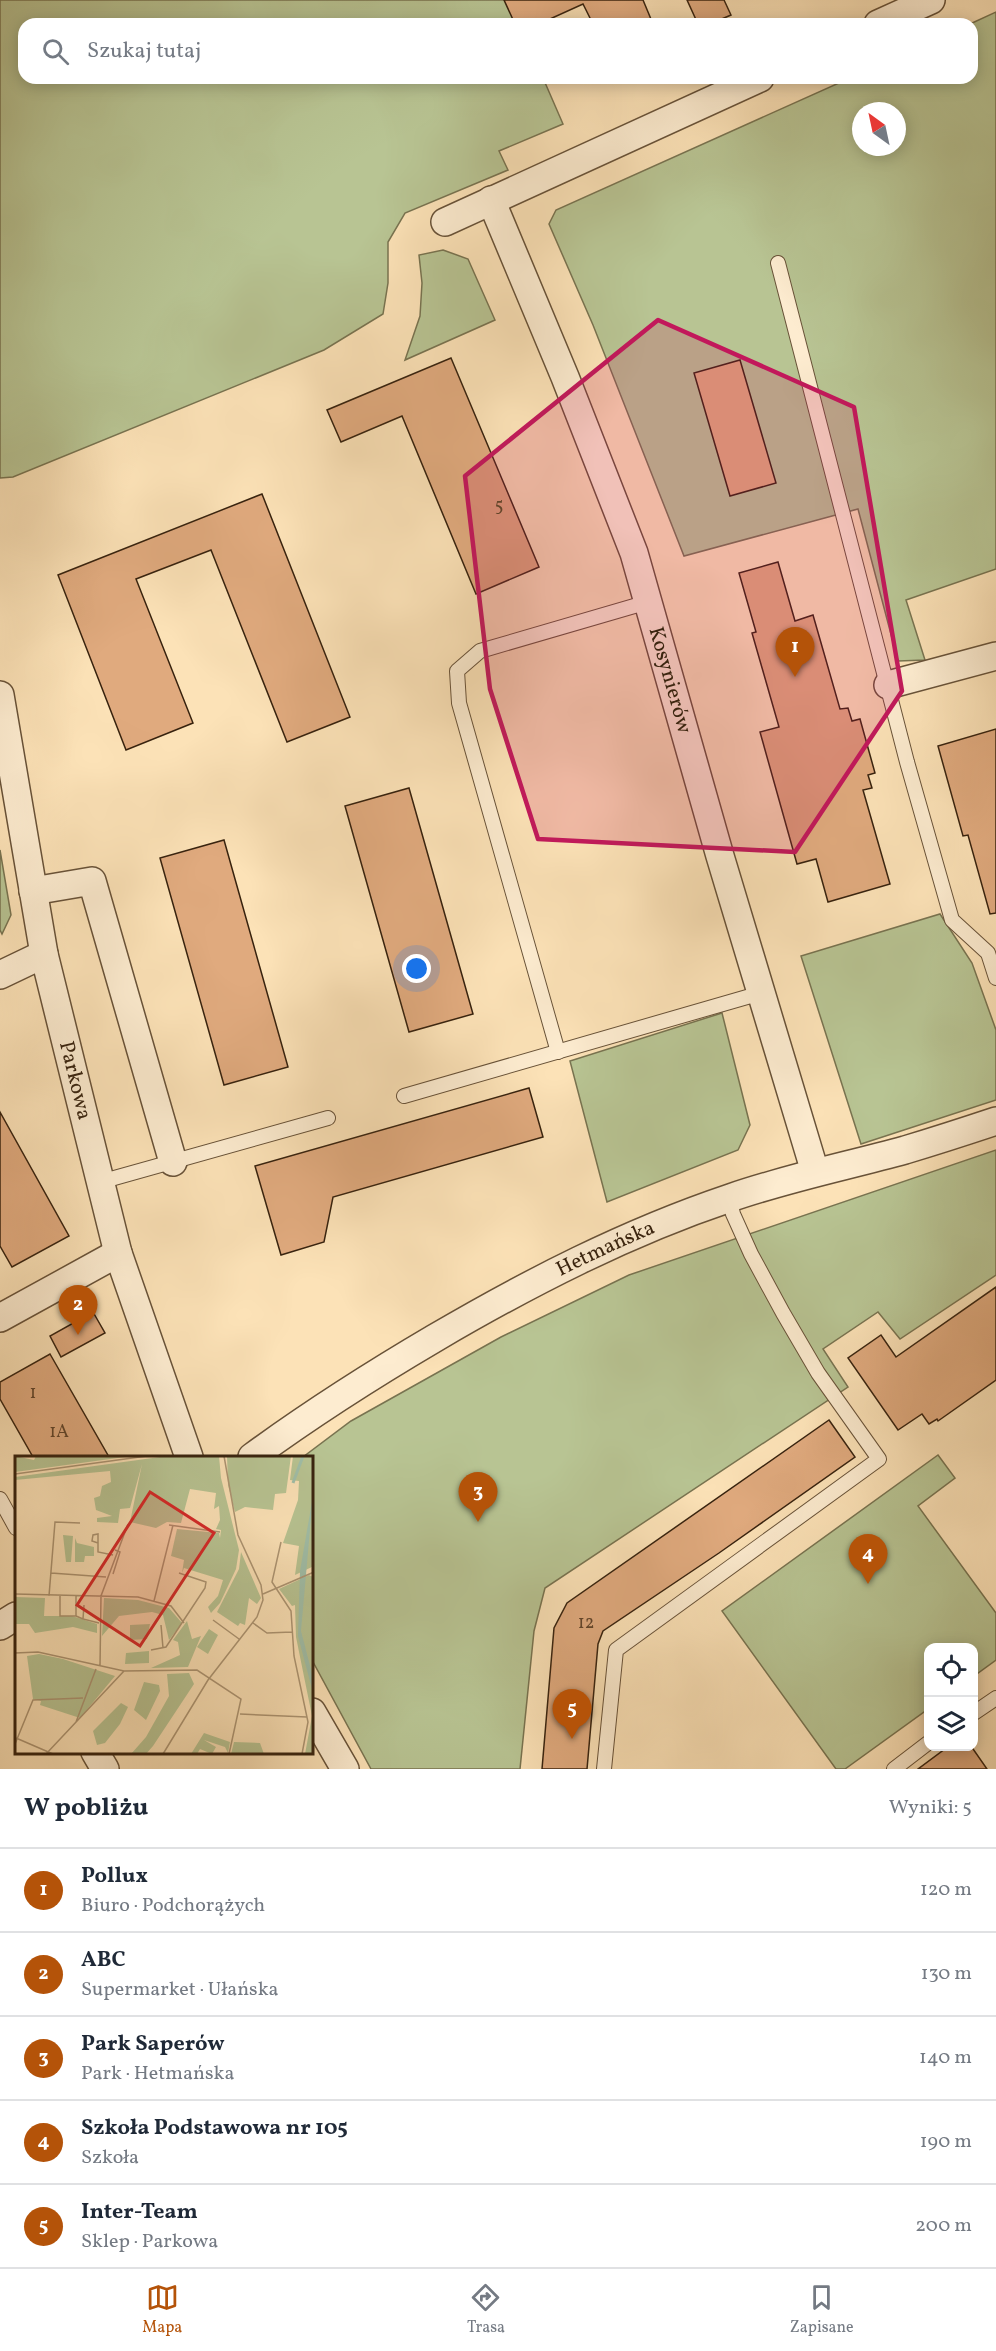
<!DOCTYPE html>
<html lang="pl">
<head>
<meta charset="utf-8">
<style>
  body { margin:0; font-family:Vollkorn,serif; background:#f2f2f3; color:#1f2937 }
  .controls { position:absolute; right:18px; bottom:18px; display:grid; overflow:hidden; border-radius:12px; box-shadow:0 3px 15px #0003 }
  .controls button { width:54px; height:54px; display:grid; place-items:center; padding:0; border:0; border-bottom:2px solid #e0e1e3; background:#fff; color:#1f2937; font:30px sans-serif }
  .compass { position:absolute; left:852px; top:102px; width:54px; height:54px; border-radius:50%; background:#fff; box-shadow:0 3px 15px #0003; rotate:327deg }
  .you { position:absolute; left:417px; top:969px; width:21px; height:21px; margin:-15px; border:4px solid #fff; border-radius:50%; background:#1a73e8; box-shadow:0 0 0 9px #1a73e833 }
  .badge { display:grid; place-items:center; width:39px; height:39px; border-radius:50%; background:#b45309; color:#fff; font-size:20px; font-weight:700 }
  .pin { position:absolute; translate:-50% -50px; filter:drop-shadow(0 2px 3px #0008) }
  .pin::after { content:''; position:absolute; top:32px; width:21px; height:18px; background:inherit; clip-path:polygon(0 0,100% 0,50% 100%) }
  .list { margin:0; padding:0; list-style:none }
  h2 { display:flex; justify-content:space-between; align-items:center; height:78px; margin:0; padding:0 24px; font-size:26px }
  h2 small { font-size:20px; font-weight:400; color:#747a83 }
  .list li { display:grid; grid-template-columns:39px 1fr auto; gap:18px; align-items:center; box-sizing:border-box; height:84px; padding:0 24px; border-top:2px solid #e0e1e3 }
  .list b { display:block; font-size:22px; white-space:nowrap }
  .list p { margin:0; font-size:20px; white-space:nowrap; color:#747a83 }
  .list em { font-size:20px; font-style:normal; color:#747a83 }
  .icon { flex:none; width:33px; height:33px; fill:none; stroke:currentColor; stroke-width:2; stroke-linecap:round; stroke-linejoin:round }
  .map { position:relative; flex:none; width:996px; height:1769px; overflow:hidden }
  .search { position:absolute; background:#fff; box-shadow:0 3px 15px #0003; left:18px; right:18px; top:18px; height:66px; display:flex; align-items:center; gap:15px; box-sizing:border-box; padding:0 21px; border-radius:18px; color:#747a83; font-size:22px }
  .sheet { height:498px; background:#fff }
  nav { display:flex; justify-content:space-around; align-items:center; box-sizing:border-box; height:84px; border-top:2px solid #e0e1e3; background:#fff; font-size:16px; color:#747a83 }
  nav a { display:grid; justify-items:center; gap:3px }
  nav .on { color:#b45309 }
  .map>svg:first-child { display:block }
</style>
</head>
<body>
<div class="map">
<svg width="996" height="1769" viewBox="0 0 996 1769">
  <rect width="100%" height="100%" fill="#fce2b7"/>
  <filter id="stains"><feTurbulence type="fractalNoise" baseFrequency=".00333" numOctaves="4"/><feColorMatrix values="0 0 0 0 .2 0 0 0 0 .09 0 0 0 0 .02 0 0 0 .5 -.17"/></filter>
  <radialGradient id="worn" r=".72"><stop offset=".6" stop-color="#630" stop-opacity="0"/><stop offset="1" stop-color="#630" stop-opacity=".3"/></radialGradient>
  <g fill="#b8c493" stroke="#787350" stroke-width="1.5" fill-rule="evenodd">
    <polygon points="0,0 507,0 518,24 24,24 24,78 543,78 563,124 499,151 508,170 405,213 388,242 388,283 383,314 324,350 13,477 0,478"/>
    <path d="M 996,12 L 996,569 L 906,600 L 925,660 L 898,661 L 858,509 L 684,556 L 593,325 L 549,224 L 556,210 L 850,78 L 972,78 L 972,24 L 970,24 ZM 861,111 L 897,111 L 897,147 L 861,147 Z"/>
    <polygon points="443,250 468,259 495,320 405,360 420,316 422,283 419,255"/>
    <polygon points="0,850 11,915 2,934 0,930"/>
    <polygon points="940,914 972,963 996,1030 996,1100 861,1144 801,956"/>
    <polygon points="722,1013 750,1125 738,1150 607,1202 570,1061"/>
    <polygon points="996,1150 996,1275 900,1339 878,1312 823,1349 848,1387 545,1588 534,1631 520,1769 371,1769 312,1660 312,1457 303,1457 351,1421 501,1337 629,1275"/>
    <polygon points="938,1455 955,1478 918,1506 996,1613 996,1660 974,1676 974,1648 928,1648 928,1709 845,1769 836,1769 722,1611"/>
  </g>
  <g fill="#e0aa7e" stroke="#37220e" stroke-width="1.5">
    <polygon points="504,0 643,0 653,24 593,24 583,4 539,24 515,24"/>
    <polygon points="687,0 724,0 731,15 710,24 698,24"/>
    <polygon points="451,358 539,567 476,594 402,416 341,442 327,410"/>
    <polygon points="740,360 776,483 730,496 694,373"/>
    <polygon points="262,494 350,717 287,742 211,550 136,579 193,723 126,750 58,575"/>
    <polygon points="778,562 795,621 813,615 840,709 848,708 852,721 860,719 875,773 868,775 872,788 863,790 890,884 828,902 816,859 797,864 760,732 779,727 752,633 756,632 739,573"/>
    <polygon points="996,729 996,913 990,914 968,835 963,836 938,746"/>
    <polygon points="409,788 473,1014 409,1032 345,806"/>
    <polygon points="224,840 288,1067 224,1085 160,858"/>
    <polygon points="529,1088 543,1137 333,1197 324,1242 281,1255 255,1166"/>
    <polygon points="0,1112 69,1236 12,1267 0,1246"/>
    <polygon points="996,1287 996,1380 938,1421 937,1419 929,1424 922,1414 898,1430 848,1358 881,1335 896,1357"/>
    <polygon points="93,1312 105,1333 61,1357 50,1336"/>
    <polygon points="50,1354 109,1457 33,1457 0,1399 0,1382"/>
    <polygon points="829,1420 855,1457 719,1553 603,1631 598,1644 587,1769 542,1769 554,1628 567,1603"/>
    <polygon points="949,1746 971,1746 987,1769 918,1769"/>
  </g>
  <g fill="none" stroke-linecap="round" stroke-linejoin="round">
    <defs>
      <g id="service">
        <polyline points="778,263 907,762 952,920 988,953 996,978"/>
        <polyline points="558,1052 459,703 457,671 480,651 648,602"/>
        <polyline points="404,1096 761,993"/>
        <polyline points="100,1182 328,1118"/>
        <polyline points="0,1499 16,1528"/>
        <polyline points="974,1713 996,1698"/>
        <polyline points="604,1769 616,1650 879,1459 818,1373 783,1313 751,1254 733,1214 729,1198"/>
        <polyline points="894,1769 928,1743"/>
      </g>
      <g id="minor">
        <polyline points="878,24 931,0"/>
        <path id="s1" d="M 491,200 L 565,377 L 634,553 L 720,856 L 815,1172"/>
        <polyline points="445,222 760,78"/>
        <polyline points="888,685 996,656"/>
        <path id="s2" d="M 0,695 L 44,954 L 118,1253 L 189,1457"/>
        <polyline points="33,891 92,881 173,1162"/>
        <polyline points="0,975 44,954"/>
        <polyline points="0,1318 118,1253"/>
        <path id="s3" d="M 252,1457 C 311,1414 372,1375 435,1338 C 529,1283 626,1233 730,1198 C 787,1178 847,1166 905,1150 C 935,1141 966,1131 996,1121"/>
        <polyline points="0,1626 16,1616"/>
        <polyline points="312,1712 345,1769"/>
        <polyline points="95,1752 105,1769"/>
      </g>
    </defs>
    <use href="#service" stroke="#685238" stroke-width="16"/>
    <use href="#minor" stroke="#685238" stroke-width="30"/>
    <use href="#service" stroke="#fdecd0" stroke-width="14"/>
    <use href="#minor" stroke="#fdecd0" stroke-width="27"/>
  </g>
  <path fill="#c2185b" fill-opacity="0.2" stroke="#c2185b" stroke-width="4.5" stroke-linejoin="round" d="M 658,320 L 854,407 L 902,691 L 795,852 L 538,839 L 490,689 L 465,476 Z"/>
  <g text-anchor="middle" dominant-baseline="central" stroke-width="4.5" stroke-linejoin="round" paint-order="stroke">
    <g font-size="18" fill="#61442a">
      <text x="499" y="506">5</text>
      <text x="33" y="1393">1</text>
      <text x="59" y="1432">1A</text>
      <text x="586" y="1623">12</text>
    </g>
    <g font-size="21" fill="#37220e" stroke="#fdecd0">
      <text stroke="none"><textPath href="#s1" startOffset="513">Kosynierów</textPath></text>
      <text stroke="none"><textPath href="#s2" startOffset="393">Parkowa</textPath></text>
      <text stroke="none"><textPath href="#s3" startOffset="411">Hetmańska</textPath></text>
    </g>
  </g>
  <g transform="translate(15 1456)">
    <rect width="298" height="298" fill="#fce2b7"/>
    <path d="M 0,0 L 19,4 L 21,0 L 117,0 L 0,16 ZM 152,0 L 204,0 L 206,22 L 224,94 L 221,113 L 205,147 L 196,157 L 193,151 L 203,140 L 208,124 L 169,112 L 167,117 L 169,104 L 156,100 L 162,73 L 204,77 L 205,82 L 206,74 L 201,73 L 205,64 L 204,50 L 199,53 L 201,37 L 175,33 L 166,67 L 152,66 L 141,72 L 115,66 L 127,8 L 115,52 L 105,53 L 103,67 L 82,66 L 82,62 L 97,60 L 81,54 L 79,42 L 85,40 L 87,30 L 96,26 L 95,15 L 0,24 L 0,21 ZM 212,0 L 276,0 L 271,37 L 260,38 L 258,54 L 230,51 L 220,56 L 213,29 ZM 278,0 L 298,0 L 299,110 L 280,119 L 284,90 L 268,87 L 283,44 L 284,25 L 275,24 ZM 48,79 L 58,80 L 56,106 L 51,106 ZM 60,82 L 62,87 L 79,91 L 79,100 L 70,100 L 69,106 L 60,106 ZM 226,96 L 246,142 L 242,148 L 234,142 L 230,169 L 225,167 L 223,170 L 202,156 L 224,113 ZM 294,119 L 298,121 L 298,298 L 290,298 L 297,260 L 281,181 L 280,149 L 277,150 L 264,133 ZM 0,141 L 30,142 L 29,160 L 57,160 L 82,168 L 82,177 L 58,171 L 20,177 L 14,168 L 0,168 ZM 89,142 L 123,144 L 154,152 L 167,167 L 154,184 L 148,159 L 137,156 L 104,160 L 87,180 ZM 172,165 L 177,183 L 186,180 L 173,211 L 136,212 L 165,199 L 163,186 L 158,184 ZM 135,168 L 132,183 L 115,184 L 115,169 ZM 194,173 L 203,179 L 193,198 L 182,191 ZM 134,195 L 134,207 L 110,208 L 111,197 ZM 24,198 L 48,203 L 100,220 L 65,262 L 25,249 L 26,245 L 18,243 L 12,200 ZM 174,217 L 179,228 L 138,290 L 131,298 L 116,298 L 131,281 L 154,240 L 152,218 ZM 129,226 L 144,229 L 145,235 L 131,264 L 119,254 ZM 106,247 L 113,251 L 105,268 L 90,287 L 82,289 L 78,275 ZM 189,277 L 215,286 L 213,297 L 210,291 L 189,284 L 201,291 L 197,298 L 185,293 L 182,298 L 176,298 ZM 219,286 L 245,287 L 249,298 L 216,298 Z" fill="#b8c493"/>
    <path d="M 298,40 L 286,175 L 298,221 L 298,237 L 283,180 L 285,115 Z" fill="#a0bfa9"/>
    <path fill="none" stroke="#a0bfa9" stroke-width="3" d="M 278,27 L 288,0"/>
    <path fill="none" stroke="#ad9573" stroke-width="1.5" d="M 0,18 L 132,0M 154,69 L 205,76M 266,86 L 257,126 L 276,155 L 279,200 L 293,266 L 287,298M 83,87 L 77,85 L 78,79 L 83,78 L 83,96 L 98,99M 36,117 L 91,121M 98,118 L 105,96 L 100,94M 0,138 L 123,141 L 156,150 L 169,167M 248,138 L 299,116M 34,140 L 40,66 L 65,67M 45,140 L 45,160 L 61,160M 61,140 L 61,160 L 68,163M 139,145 L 158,69M 69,149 L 68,163 L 84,167M 198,164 L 224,183M 238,167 L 252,177 L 277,176M 146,169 L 148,192M 136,194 L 151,191 L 190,132 L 191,126 L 164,117M 0,197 L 23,196 L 109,215 L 182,214 L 226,243 L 214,298M 85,210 L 86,140 L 113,68M 225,258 L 292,261M 61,266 L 81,213M 1,282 L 38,298M 0,288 L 18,244 L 68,242M 31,298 L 109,215M 148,298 L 193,224 L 242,161 L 248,144 L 246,129 L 223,79 L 209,0"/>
    <path fill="#d62828" fill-opacity="0.15" stroke="#d62828" stroke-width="3" d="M 135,36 L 199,77 L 125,190 L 62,149 Z"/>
    <rect width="298" height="298" fill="none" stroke="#37220e" stroke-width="3"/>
  </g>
  <rect width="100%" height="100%" filter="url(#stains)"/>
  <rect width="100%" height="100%" fill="url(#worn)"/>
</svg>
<div class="controls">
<button><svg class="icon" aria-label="locate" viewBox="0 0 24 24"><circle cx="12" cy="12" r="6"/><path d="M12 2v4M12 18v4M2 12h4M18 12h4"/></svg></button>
<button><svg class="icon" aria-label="layers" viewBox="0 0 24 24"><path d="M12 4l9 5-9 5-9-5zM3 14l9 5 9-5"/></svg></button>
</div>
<svg class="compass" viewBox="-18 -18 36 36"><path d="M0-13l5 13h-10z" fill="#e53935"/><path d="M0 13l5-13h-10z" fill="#747a83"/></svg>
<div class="you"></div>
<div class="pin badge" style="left:795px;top:677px">1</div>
<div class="pin badge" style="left:78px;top:1335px">2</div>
<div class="pin badge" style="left:478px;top:1522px">3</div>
<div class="pin badge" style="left:868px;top:1584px">4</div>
<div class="pin badge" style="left:572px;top:1739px">5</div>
<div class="search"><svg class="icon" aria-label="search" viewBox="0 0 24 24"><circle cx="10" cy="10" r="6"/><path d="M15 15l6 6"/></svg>Szukaj tutaj</div>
</div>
<section class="sheet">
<h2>W pobliżu<small>Wyniki: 5</small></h2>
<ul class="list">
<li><span class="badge">1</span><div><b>Pollux</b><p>Biuro · Podchorążych</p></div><em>120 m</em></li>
<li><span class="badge">2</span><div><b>ABC</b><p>Supermarket · Ułańska</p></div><em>130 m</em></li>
<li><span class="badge">3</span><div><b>Park Saperów</b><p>Park · Hetmańska</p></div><em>140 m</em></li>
<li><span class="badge">4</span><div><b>Szkoła Podstawowa nr 105</b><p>Szkoła</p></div><em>190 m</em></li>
<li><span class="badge">5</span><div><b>Inter-Team</b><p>Sklep · Parkowa</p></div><em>200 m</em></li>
</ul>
</section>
<nav>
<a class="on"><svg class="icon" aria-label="map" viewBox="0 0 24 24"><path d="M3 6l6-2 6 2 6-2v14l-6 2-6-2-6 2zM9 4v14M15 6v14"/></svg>Mapa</a>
<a><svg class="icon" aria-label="directions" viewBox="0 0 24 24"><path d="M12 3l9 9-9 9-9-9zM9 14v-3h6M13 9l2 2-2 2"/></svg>Trasa</a>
<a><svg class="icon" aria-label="saved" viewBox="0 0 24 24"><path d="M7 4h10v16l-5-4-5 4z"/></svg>Zapisane</a>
</nav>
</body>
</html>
